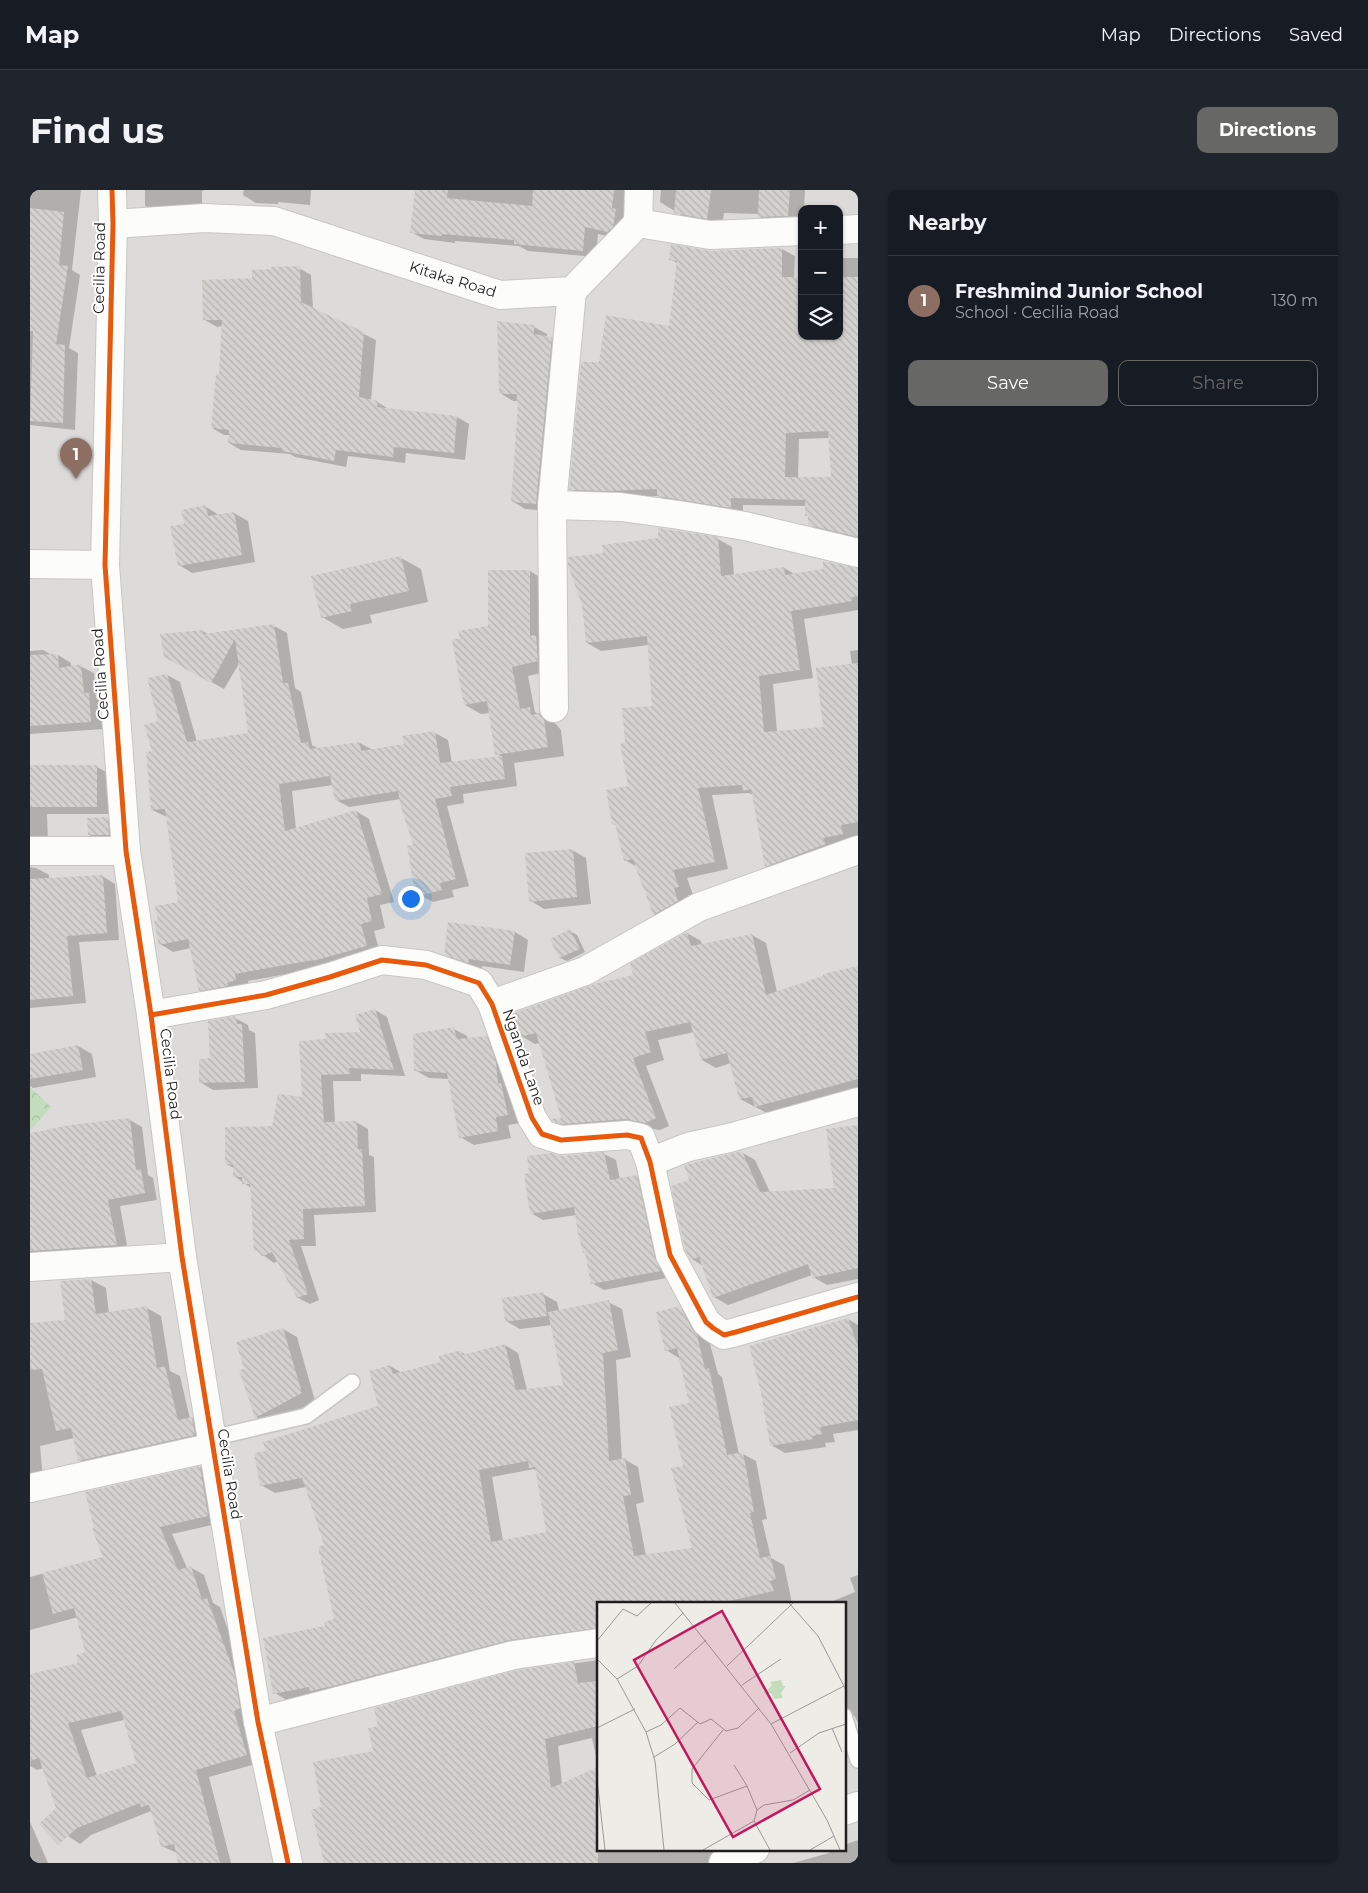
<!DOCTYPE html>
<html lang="en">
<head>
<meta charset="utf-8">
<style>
  body { margin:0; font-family:Montserrat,sans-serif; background:#20242c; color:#f1f3f6 }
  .controls { position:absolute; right:15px; top:15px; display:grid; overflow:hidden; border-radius:10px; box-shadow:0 1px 4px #0004 }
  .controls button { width:45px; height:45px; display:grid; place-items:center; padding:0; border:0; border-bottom:1px solid #363941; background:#171b24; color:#f1f3f6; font:25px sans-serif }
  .you { position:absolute; left:380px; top:708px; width:18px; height:18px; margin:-12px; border:4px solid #fff; border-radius:50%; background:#1a73e8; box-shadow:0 0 0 8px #1a73e833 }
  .badge { display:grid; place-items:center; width:32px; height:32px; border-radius:50%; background:#676765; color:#fff; font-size:16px; font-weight:700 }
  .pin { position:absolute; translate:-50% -41px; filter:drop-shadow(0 1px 2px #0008) }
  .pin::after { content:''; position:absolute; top:26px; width:18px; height:15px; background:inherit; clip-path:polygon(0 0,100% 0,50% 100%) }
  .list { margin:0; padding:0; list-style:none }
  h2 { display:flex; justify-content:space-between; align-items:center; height:65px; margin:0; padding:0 20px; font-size:21px }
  h2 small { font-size:16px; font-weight:400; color:#9ea1a6 }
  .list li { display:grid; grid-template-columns:32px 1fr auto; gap:15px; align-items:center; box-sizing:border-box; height:90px; padding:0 20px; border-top:1px solid #363941 }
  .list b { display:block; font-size:19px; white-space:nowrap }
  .list p { margin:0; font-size:16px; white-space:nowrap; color:#9ea1a6 }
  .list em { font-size:16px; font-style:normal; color:#9ea1a6 }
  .actions { display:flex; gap:10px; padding:15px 20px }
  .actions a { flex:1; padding:11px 0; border:1px solid #676765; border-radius:10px; text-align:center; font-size:18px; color:#676765 }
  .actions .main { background:#676765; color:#fff }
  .icon { flex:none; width:28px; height:28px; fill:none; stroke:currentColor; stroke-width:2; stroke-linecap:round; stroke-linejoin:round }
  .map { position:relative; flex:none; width:828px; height:1673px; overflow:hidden; border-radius:10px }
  header { display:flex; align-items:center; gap:30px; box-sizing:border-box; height:70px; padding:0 25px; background:#171b24; border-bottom:1px solid #363941 }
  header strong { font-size:24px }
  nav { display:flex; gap:28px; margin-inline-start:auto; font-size:18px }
  .intro { display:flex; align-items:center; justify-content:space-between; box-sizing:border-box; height:120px; padding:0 30px }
  h1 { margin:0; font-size:35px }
  .button { padding:12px 22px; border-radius:10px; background:#676765; color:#fff; font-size:18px; font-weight:700 }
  main { display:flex; gap:30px; padding:0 30px }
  aside { flex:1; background:#171b24; border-radius:10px; box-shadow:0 1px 4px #0004 }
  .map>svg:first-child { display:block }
</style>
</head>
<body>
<header>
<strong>Map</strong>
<nav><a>Map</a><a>Directions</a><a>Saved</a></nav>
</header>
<div class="intro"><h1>Find us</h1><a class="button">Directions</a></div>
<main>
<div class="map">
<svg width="828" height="1673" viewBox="0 0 828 1673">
  <defs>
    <pattern id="forest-crowns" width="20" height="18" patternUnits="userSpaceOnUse" patternTransform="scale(1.25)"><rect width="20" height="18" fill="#c3ddbc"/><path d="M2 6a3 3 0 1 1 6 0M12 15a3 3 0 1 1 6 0" fill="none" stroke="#a7bda1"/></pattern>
    <pattern id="building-back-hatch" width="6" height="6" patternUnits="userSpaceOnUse" patternTransform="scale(1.25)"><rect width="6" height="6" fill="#d4d2ce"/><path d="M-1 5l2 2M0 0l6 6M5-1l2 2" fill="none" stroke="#b6b4b0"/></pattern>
  </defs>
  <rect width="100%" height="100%" fill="#edece7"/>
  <path fill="#dcdbd9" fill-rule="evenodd" d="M 0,0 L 828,0 L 828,1673 L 0,1673 ZM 772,19 L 809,19 L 809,146 L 772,146 ZM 568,1413 L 814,1413 L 814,1659 L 568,1659 Z"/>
  <polygon fill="url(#forest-crowns)" points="0,897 21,917 1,940 0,940"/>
  <g fill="#0003" fill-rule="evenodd">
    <polygon points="0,0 51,0 42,80 50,85 39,158 48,163 45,240 0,235"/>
    <polygon points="115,0 175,0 172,1 172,21 130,24 115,16"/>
    <polygon points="214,0 281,0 280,15 248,12 248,14 226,13 213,5"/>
    <polygon points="387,0 597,0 591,49 568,44 566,67 498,61 489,56 425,51 425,53 394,49 381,42"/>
    <polygon points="631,0 775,0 774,19 772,19 772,34 745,35 730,27 730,24 694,23 692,37 661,31 630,12"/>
    <path d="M 752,59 L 765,66 L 764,89 L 772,146 L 809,146 L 809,68 L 828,68 L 828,350 L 792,342 L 779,334 L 779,327 L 776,325 L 776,316 L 713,315 L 713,324 L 641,313 L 629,306 L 590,308 L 553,306 L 540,299 L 570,173 L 640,137 L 647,73 L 640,69 L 680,62 ZM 800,248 L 802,288 L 768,288 L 769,249 Z"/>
    <polygon points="269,78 281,85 283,119 346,150 341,211 347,212 359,219 427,227 439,234 435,270 376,263 375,273 318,266 316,277 265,267 260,264 211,260 199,253 199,245 194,245 182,238 190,185 193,136 187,137 175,130 223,89"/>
    <polygon points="504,137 517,144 517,147 522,148 535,155 519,321 495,319 482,311 489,214 487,211 483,211 470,203"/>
    <polygon points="176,317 189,325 204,323 218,331 225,372 162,383 149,375 155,335"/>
    <polygon points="688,349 702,357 704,385 754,378 766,385 795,380 795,372 828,379 828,420 774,429 783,488 743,494 747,542 795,538 822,475 820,461 828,460 828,651 750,684 736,676 723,605 719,603 682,605 698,679 657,688 663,705 658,705 662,719 638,732 624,724 618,702 615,700 607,677 595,670 586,635 583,634 600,597 596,554 623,517 619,455 571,461 557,453"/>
    <polygon points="371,368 391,379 398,412 340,425 342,433 313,439 292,427"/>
    <polygon points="500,381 516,391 524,480 498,486 505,522 526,534 531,540 534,566 484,573 487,596 433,604 434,613 417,616 439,696 422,700 424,707 403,712 390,705 389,698 385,696 385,655 371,609 319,617 306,610 303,595 262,601 266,639 326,621 339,629 364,712 350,715 355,738 344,741 350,763 294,777 218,791 219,797 184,807 171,800 161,758 143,762 130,754 129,731 149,713 137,627 122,620 123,562 137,485 150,492 167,552 220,544 210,472 194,499 135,466 173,441 179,445 244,436 257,443 265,498 271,502 282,555 289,559 330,553 343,560 375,555 405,543 418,550 422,573 472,567 467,564 460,523 451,524 435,515 459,437"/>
    <polygon points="13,460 22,465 28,465 41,473 41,477 50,476 64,483 66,508 72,512 74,539 0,544 0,461"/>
    <polygon points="0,577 67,577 80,584 80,624 17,624 18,652 0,660"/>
    <polygon points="78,629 84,633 85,648 66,648 59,645"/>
    <polygon points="542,660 556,668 561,714 514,719 501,711"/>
    <polygon points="0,677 6,678 19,685 19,690 72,686 85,694 89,750 49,752 56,813 0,818"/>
    <polygon points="540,741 547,745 555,762 537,771 530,768 521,750"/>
    <polygon points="485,742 498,750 494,782 452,776 452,780 429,772 415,764"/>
    <polygon points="657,743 671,751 672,755 722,745 736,753 747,802 795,787 794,785 828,777 828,900 739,924 710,909 701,873 686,878 672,870 664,842 628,850 634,870 616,876 639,936 630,940 611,937 537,938 524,930 533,929 510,853 505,854 491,846 605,786"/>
    <polygon points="345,820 357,827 375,886 331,884 331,891 303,891 305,933 326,932 338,939 339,965 344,967 346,1022 284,1025 286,1056 271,1056 289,1110 280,1114 268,1108 248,1071 244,1073 226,1060 221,998 204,986 204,978 196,974 243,937 273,909 297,850 332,843"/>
    <polygon points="205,828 218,835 219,840 225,843 228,898 183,900 170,892 181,869"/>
    <polygon points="424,839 437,846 438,849 456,847 470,855 491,933 478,935 481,948 444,955 430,947 420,889 399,888 385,880"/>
    <polygon points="48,856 62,864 66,887 3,898 0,896 0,865"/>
    <polygon points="100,930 112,937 118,985 123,988 127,1010 90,1016 98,1061 0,1074 0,944"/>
    <polygon points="828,936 828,1089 797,1095 783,1087 782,1085 698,1115 684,1107 673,1076 662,1069 661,991 711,962 725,970 740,1002 805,1000 798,940"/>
    <polygon points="574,964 586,970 590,990 607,986 618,993 641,1087 574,1100 562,1093 557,1064 554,1063 546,1025 513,1030 501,1023 532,967"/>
    <polygon points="61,1090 76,1098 79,1124 117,1118 131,1126 140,1181 150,1186 160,1229 162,1228 177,1237 180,1253 64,1279 49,1270 44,1248 10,1256 13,1290 0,1294 0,1134 36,1132"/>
    <path d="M 513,1104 L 527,1112 L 529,1121 L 578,1112 L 592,1119 L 601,1167 L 586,1170 L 592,1270 L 594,1269 L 608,1277 L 614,1312 L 606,1314 L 616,1366 L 663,1359 L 654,1277 L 661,1214 L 649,1168 L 636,1160 L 650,1118 L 663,1125 L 680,1154 L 688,1184 L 692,1187 L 709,1264 L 713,1264 L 726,1271 L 737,1329 L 732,1330 L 741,1368 L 754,1375 L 762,1413 L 568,1413 L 568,1446 L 258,1511 L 245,1503 L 306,1430 L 296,1356 L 276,1297 L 245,1303 L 231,1295 L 238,1262 L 350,1217 L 360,1176 L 372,1183 L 412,1173 L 431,1162 L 436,1165 L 475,1155 L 488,1163 L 497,1200 L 534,1196 L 522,1135 L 490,1139 L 476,1131 ZM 504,1279 L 506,1281 L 517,1343 L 473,1351 L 462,1287 Z"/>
    <polygon points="818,1129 828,1135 828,1240 803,1244 805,1252 795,1253 796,1257 755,1263 741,1255"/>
    <polygon points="253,1139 267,1147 285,1211 240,1235 226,1227 215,1180"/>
    <path d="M 170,1277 L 183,1285 L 191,1333 L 142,1344 L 157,1378 L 160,1377 L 174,1385 L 183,1413 L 190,1417 L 217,1494 L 230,1573 L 179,1587 L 201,1673 L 149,1673 L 147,1663 L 132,1656 L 123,1622 L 121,1621 L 61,1645 L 50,1654 L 38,1646 L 14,1578 L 7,1580 L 0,1576 L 0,1486 L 50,1474 L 56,1463 L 52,1426 L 0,1440 L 0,1387 L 74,1367 ZM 94,1530 L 107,1574 L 67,1586 L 51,1540 Z"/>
    <polygon points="828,1385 828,1533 824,1525 818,1532 814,1548 814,1413 798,1413 825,1402 820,1388"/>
    <polygon points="568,1470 568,1575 562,1548 528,1556 532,1594 568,1579 568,1659 716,1659 693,1673 295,1673 293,1618 344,1562 487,1482"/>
    <polygon points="0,1632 18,1673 0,1673"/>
    <polygon points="828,1650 828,1673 763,1673 799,1663 798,1661 802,1659 814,1659 814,1655"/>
  </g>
  <g fill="url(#building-back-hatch)" fill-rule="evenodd">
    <polygon points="385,0 418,0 417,8 502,16 503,0 584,0 582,18 586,19 583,37 577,42 555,37 553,61 484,54 484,50 412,44 412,46 380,43"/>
    <polygon points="646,0 681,0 677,29 644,23"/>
    <polygon points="729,0 760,0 758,26 728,27"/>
    <polygon points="0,18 34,22 29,75 38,76 26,154 35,155 33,233 0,231 3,141 0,141"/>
    <path d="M 641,54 L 680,61 L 752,58 L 752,87 L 772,87 L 772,146 L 809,146 L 809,87 L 828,87 L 828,347 L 778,335 L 778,326 L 775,326 L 775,310 L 701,308 L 701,318 L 627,306 L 627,299 L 577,301 L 539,300 L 551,172 L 569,172 L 576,125 L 639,136 L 647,71 L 639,70 ZM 798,241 L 801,287 L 755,287 L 756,243 Z"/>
    <polygon points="270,76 271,112 334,142 329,207 348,211 347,217 427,226 424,263 364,257 363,267 306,260 304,271 252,261 252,258 198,253 199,240 181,238 186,184 189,184 192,130 173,130 172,90 222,88 222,80 241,79 240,77"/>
    <polygon points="467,131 504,135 504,144 522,147 506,314 481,312 488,214 486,213 487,204 469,204"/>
    <polygon points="176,315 178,326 204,322 212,365 148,376 140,336 154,334 151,320"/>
    <polygon points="628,338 688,347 691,386 754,377 755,385 793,379 793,371 828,378 828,406 822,407 822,411 761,421 770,480 729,486 734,542 793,537 786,478 828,473 828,632 811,635 813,644 793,648 796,654 735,677 721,599 713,601 712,595 668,598 685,672 643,680 649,697 644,698 648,711 623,725 615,702 618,700 614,701 603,669 594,671 585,634 582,634 576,600 598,596 590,554 595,553 592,518 622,516 617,446 556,453 552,415 538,376 538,367 573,363 572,355 628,348"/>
    <polygon points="371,366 379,401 320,414 322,421 291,428 281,386"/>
    <polygon points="458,380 500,380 500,446 506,445 508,471 482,477 490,519 500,517 501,525 510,523 514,530 518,557 465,565 457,511 434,515 422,450 430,448 428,441 458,436"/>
    <polygon points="244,434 253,493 258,493 271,553 278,552 280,559 330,552 331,561 374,554 372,546 405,541 410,573 472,566 475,589 420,597 422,606 405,609 426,689 410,693 412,700 389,706 387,696 384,697 377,656 383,654 371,617 368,601 305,611 300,586 249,594 255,641 326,620 352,704 337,708 342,731 331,734 337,756 283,771 283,770 205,784 206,790 197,793 198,796 169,801 158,749 129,755 124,731 128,730 125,716 148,712 135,619 121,620 116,562 122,561 114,535 128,531 117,488 137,484 157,552 218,543 205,449 181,493 134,467 130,444 173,440 174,444"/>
    <polygon points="28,464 29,478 51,474 54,503 59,503 61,532 0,536 0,465"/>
    <rect x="0" y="575" width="67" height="42"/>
    <polygon points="78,627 79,645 58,645 57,628"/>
    <polygon points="543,659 547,707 499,712 495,663"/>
    <polygon points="73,685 77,743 37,746 43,806 0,810 0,689"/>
    <polygon points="418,732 485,741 480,775 439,769 438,773 414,765"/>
    <polygon points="540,739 550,759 529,768 520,749"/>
    <polygon points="657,742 661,756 722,744 736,805 793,786 793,784 828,776 828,889 725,917 722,907 709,909 697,863 671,870 660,832 615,842 621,862 603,868 626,928 615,933 596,929 533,934 522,931 521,929 531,928 506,843 490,847 482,824 564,794 603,785 600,773"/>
    <polygon points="345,819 364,880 319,878 320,884 291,885 294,932 327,931 328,959 332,959 335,1016 273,1019 274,1049 259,1050 278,1104 267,1108 242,1062 231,1067 229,1061 224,1061 220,994 212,994 212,987 203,987 203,975 195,974 195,937 242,936 248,904 272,907 269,851 296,849 295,843 330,842 325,825"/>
    <polygon points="205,826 207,834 212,834 215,892 169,893 169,869 180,868 178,831"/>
    <polygon points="424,837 427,849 457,846 466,872 468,894 471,893 478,925 466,927 468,941 429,948 417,883 384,881 383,844"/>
    <polygon points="48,855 53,880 0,889 0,864"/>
    <polygon points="100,928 106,980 111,979 115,1003 78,1010 87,1055 0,1061 0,943 41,935"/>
    <polygon points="828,935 828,1078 782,1088 778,1074 683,1108 669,1067 661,1070 655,1060 641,996 659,990 654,975 712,961 730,1002 804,998 796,939"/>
    <polygon points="574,962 580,990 607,985 625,1068 631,1081 561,1094 555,1063 553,1063 548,1044 544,1017 500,1024 494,984 499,983 497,966 520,963 532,966"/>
    <polygon points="61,1089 66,1124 117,1116 127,1178 135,1176 148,1230 162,1227 165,1245 48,1271 41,1238 26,1241 12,1179 0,1180 0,1133 35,1130 30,1091"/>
    <polygon points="514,1102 517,1126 475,1132 472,1108"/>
    <path d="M 579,1110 L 588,1160 L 573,1163 L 579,1271 L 595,1268 L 601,1305 L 593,1306 L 604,1366 L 662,1358 L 641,1278 L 653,1276 L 639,1217 L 659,1213 L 647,1158 L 635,1161 L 626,1122 L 650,1116 L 662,1139 L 667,1145 L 675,1179 L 679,1178 L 697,1265 L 713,1262 L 724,1322 L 720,1323 L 730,1368 L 740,1366 L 746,1389 L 740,1391 L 744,1401 L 690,1413 L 568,1413 L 568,1438 L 480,1450 L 303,1496 L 280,1501 L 279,1497 L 243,1504 L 233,1448 L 295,1436 L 294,1432 L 304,1429 L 288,1357 L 294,1355 L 272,1288 L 230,1296 L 224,1263 L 236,1261 L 233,1252 L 348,1216 L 339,1181 L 360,1175 L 363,1184 L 410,1172 L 409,1166 L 431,1160 L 432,1165 L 475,1154 L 486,1200 L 533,1195 L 518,1122 ZM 498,1271 L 499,1278 L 505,1277 L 516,1342 L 461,1352 L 449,1280 Z"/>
    <polygon points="818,1128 828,1157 828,1230 790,1237 792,1244 782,1246 783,1249 740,1256 731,1203 719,1156"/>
    <polygon points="253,1138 272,1203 225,1228 209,1180 214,1179 206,1152"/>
    <path d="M 170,1276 L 178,1326 L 130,1337 L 148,1380 L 161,1376 L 172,1410 L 177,1408 L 205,1485 L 210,1518 L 204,1521 L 217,1565 L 166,1580 L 190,1673 L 148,1673 L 144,1654 L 131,1657 L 119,1615 L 111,1617 L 110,1613 L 47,1638 L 28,1655 L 9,1634 L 26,1618 L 9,1568 L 0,1571 L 0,1484 L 48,1473 L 46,1465 L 55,1462 L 44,1418 L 23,1424 L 12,1383 L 73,1367 L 62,1339 L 64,1338 L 55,1302 ZM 91,1521 L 106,1573 L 57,1588 L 38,1533 Z"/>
    <polygon points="544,1472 548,1493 568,1491 568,1536 515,1549 521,1598 568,1577 568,1673 294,1673 281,1620 291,1617 283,1572 343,1561 338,1538 348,1536 344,1518 487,1480"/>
  </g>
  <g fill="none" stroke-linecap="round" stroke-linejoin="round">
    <defs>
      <g id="service">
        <polyline points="182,1248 276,1226 322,1192"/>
        <polyline points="814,1526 828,1570"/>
      </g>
      <g id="minor">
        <polyline points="82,0 83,34 75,375 96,661 121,825 152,1067 228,1532 258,1673"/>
        <polyline points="608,33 609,0"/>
        <polyline points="83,34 174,28 244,31 470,105 542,101 608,33 680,45 772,41"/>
        <polyline points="809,40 828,39"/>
        <polyline points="542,101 522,315 591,317 649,325 715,336 828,363"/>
        <polyline points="522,315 524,518"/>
        <polyline points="0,374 75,375"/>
        <polyline points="0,661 96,661"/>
        <polyline points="462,814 555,781 669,717 828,660"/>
        <polyline points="121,825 236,805 300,787 352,770 396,775 449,793 462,814 502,928 512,944 531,950 597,945 611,948 620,972 640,1065 676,1132 683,1138 694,1145 706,1142 828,1107"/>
        <polyline points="620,972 658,957 699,948 828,912"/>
        <polyline points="0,1077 152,1067"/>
        <polyline points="0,1298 184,1257"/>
        <polyline points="228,1532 484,1465 568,1453"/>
        <polyline points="814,1621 828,1616"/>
        <polyline points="693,1673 725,1659"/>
      </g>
    </defs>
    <use href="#service" stroke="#c6c6c3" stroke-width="18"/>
    <use href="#minor" stroke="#c6c6c3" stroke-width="30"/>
    <use href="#service" stroke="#fcfcfb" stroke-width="15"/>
    <use href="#minor" stroke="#fcfcfb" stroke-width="28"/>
    <defs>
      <g id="cycleway">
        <polyline points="82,0 83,34 75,375 96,661 121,825 152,1067 228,1532 258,1673"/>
        <polyline points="121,825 236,805 300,787 352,770 396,775 449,793 462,814 502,928 512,944 531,950 597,945 611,948 620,972 640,1065 676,1132 683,1138 694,1145 706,1142 828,1107"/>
      </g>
    </defs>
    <use href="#cycleway" stroke="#fff" stroke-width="8"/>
    <use href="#cycleway" stroke="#e8590c" stroke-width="5"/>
  </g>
  <g text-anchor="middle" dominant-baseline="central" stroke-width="4" stroke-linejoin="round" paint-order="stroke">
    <g font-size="15" fill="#1f1f1f" stroke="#fff">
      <text transform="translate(69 78) rotate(-89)">Cecilia Road</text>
      <text transform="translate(423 89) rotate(17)">Kitaka Road</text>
      <text transform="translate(70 484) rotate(-94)">Cecilia Road</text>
      <text transform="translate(494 867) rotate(71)">Nganda Lane</text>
      <text transform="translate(141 884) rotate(83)">Cecilia Road</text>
      <text transform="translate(200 1284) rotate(81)">Cecilia Road</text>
    </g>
  </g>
  <g transform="translate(567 1412)">
    <rect width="249" height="249" fill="#edece7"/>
    <path d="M 184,78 L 186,84 L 189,84 L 184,91 L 186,96 L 177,97 L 174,91 L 167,91 L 175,83 L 173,80 Z" fill="#c3ddbc"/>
    <path fill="none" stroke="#9b9a97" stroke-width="1" d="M 78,1 L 174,122 L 230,218 L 243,248M 192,1 L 221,34 L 249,88M 0,39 L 26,7 L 40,14 L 54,1M 0,57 L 20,77 L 49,130 L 58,159 L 67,248M 130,64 L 196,1M 77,67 L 109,38M 20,77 L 41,64 L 59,38 L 86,11M 145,83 L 184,57M 174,122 L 247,84M 0,126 L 38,107M 235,126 L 245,150M 126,128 L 95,167 L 95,181 L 112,198 L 150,184 L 160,208M 49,130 L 64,123 L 83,106 L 103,122 L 114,117 L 129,129 L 141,126 L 162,106M 193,151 L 222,131 L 249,122M 57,155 L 78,142 L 101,120M 137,163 L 150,184M 0,177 L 8,248M 157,219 L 173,248M 106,248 L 157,219 L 160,208 L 167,203 L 196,198 L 213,188M 213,248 L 237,234"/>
    <path fill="#c2185b" fill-opacity="0.15" stroke="#c2185b" stroke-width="2.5" d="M 125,9 L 223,187 L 136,235 L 37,58 Z"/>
    <rect width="249" height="249" fill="none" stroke="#1f1f1f" stroke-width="2.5"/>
  </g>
</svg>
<div class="controls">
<button>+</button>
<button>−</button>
<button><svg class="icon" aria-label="layers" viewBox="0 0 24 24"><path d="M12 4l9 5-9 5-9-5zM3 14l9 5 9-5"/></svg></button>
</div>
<div class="you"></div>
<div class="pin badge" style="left:46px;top:289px;background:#8d6e63">1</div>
</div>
<aside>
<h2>Nearby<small></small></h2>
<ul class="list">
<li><span class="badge" style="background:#8d6e63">1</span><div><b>Freshmind Junior School</b><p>School · Cecilia Road</p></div><em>130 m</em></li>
</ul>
<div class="actions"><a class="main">Save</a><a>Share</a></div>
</aside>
</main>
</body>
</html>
